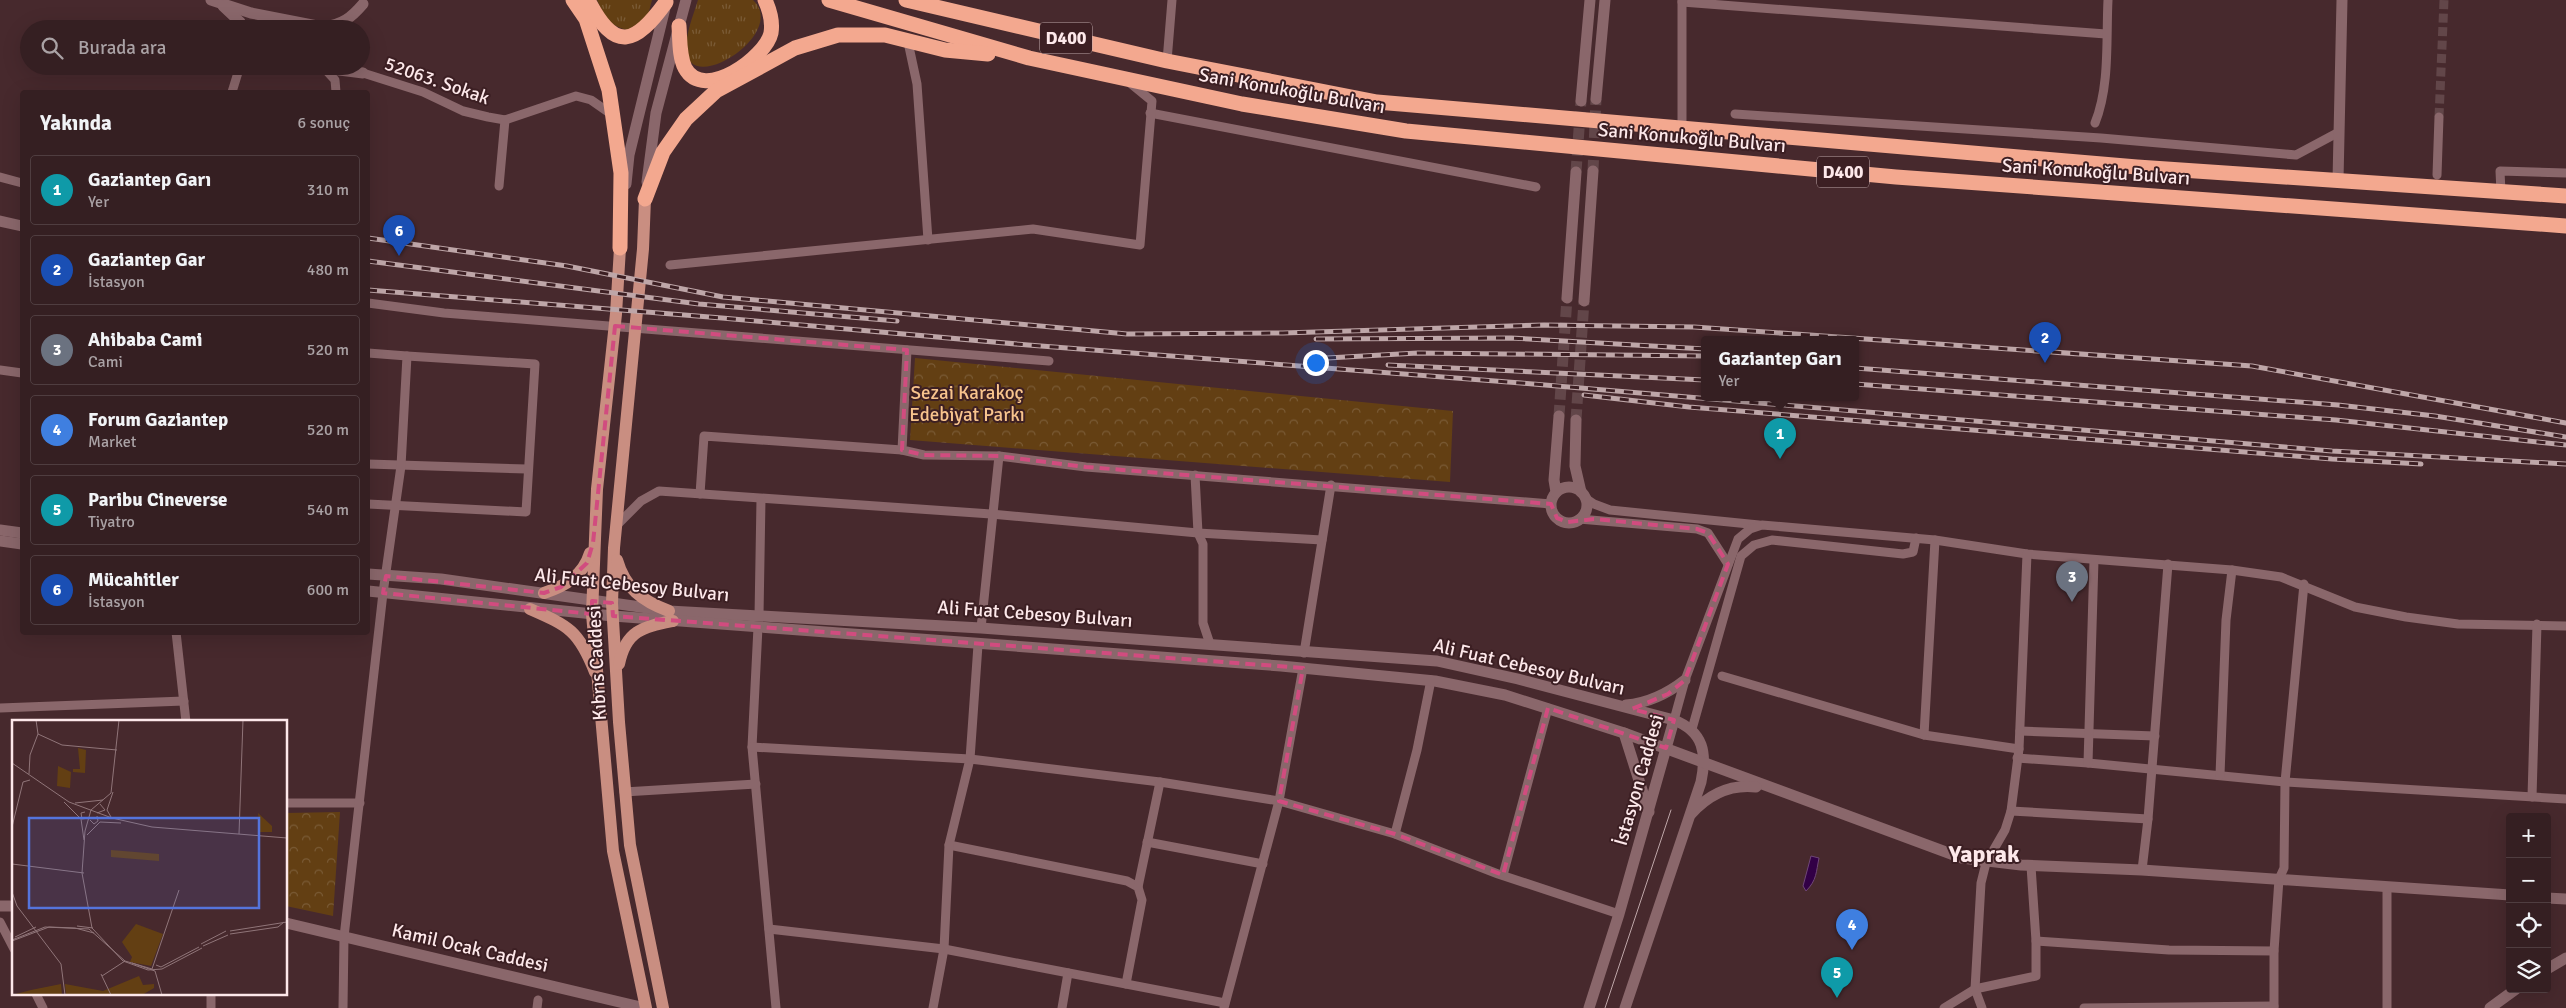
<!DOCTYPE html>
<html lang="tr">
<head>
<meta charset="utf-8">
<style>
  body { margin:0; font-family:Signika,sans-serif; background:#3d272a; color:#f1f3f6 }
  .controls { position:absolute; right:15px; bottom:15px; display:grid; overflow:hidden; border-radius:5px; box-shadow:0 5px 20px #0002 }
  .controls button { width:45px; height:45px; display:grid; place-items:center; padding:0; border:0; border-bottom:1px solid #4f3d40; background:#351f22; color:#f1f3f6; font:25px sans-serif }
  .you { position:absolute; left:1315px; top:362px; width:18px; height:18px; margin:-12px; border:4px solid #fff; border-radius:50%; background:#1a73e8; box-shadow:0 0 0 8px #1a73e833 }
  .badge { display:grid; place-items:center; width:32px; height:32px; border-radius:50%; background:#db2777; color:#fff; font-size:16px; font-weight:700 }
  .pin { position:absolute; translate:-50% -41px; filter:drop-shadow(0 1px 2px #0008) }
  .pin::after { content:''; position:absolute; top:26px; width:18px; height:15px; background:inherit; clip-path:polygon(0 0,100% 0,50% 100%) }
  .popup { position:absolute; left:1701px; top:336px; width:158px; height:65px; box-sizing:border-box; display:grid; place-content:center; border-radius:5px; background:#351f22; filter:drop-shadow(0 1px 4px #0005); font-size:16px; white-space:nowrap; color:#aaa2a5 }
  .popup b { font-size:19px; color:#f1f3f6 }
  .popup::after { content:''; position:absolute; left:50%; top:100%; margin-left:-10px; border:10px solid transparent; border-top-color:#351f22 }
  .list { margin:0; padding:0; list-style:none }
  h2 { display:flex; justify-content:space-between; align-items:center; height:65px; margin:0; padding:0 20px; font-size:21px }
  h2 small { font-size:16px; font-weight:400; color:#aaa2a5 }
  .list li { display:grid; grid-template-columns:32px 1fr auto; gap:15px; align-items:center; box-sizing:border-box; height:70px; margin:0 10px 10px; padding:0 10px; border:1px solid #4f3d40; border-radius:5px }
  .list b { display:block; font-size:19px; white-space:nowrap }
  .list p { margin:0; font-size:16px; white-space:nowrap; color:#aaa2a5 }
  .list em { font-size:16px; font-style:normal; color:#aaa2a5 }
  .icon { flex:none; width:28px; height:28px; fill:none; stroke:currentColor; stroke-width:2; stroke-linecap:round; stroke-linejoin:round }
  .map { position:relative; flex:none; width:2566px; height:1008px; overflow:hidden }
  .search { position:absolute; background:#351f22; box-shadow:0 5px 20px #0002; left:20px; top:20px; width:350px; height:55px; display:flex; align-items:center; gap:12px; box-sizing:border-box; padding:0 18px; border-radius:28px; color:#aaa2a5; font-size:19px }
  .panel { position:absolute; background:#351f22; box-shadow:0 5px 20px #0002; left:20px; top:90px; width:350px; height:545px; border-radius:5px }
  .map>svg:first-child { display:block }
</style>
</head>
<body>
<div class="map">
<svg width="2566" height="1008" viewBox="0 0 2566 1008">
  <defs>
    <pattern id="grass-tufts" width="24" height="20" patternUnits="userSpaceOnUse" patternTransform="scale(1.25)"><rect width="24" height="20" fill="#633f13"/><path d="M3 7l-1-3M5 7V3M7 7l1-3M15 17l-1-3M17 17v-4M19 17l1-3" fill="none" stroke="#7a5b36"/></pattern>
    <pattern id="forest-crowns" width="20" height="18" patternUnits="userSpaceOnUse" patternTransform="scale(1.25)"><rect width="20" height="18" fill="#633f13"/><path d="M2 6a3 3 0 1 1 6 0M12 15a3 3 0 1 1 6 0" fill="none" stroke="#7a5b36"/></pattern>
  </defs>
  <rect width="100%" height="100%" fill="#47292d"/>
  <g fill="url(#grass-tufts)">
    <path d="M 597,0 L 652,0 L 647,19 L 627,30 C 608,25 605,17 597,0 Z"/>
    <path d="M 698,0 L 753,0 C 789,33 688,98 686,49 C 686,33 693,16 698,0 Z"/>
  </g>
  <g fill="url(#forest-crowns)">
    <polygon points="915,358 1453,411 1450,482 910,440"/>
    <polygon points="340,812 333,916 286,906 286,813"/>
  </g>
  <path fill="#320046" stroke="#6f4677" d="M 1811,856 L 1819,858 C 1816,872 1817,880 1806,891 L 1803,886 Z"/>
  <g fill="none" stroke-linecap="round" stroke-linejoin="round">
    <polyline stroke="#624649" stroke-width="9" stroke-dasharray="9 4.5" stroke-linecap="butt" points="2439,117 2444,0"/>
    <g stroke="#624649" stroke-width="11" stroke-dasharray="11 5.5" stroke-linecap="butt">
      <polyline points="1593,171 1596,99"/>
      <polyline points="1576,172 1581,101"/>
      <polyline points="1559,416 1567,298"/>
      <polyline points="1576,420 1584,301"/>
    </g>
    <g stroke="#8a676b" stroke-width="9">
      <polyline points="1682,2 2106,34"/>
      <polyline points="908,42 917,84 928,240"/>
      <polyline points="1167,61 1172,0"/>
      <polyline points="324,68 335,80 336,92"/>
      <polyline points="363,73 423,92 463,111 488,117 505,120 576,96 591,100 611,114"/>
      <polyline points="232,92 240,66"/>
      <polyline points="1150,113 1536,187"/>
      <polyline points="1735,114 2101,138 2296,155 2339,132"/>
      <path d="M 2095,123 C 2110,86 2106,39 2108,0"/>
      <polyline points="1682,128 1682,0"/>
      <polyline points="2437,175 2439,117"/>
      <polyline points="0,177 22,183"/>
      <polyline points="499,186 505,120"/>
      <polyline points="2501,192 2500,171 2566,173"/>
      <polyline points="670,265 1033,229 1140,245 1152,101 1130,83"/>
      <polyline points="368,303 444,313 1049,361"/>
      <polyline points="907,350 902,450 924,455 999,456 1086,467 1551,504"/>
      <polyline points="0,370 22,373"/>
      <polyline points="368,464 527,469"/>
      <polyline points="1195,475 1198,533 1203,544 1203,623 1210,644"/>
      <polyline points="700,494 704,436 902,450"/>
      <polyline points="1585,498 1594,504 1610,510 1759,525"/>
      <polyline points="368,504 526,512 535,364 407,356"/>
      <polyline points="1579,519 1697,529 1708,533 1728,564"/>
      <polyline points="617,525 641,501 659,491 991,514 1198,533 1322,540"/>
      <polyline points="759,616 761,499"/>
      <polyline points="758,627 752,747 776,1008"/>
      <polyline points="981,628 999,456"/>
      <polyline points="176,632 186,722"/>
      <polyline points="1304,653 1331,485"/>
      <polyline points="1722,676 1924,735 2019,749"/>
      <polyline points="0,708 184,701"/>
      <polyline points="1674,720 1685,680 1738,539 1750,529 1762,525 1935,540 2027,554 2232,570 2281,577 2355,607 2406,617 2458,624 2566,626"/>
      <polyline points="1692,729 1741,556 1754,545 1772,540 1903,554 1913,552 1916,538"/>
      <polyline points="2020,731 2155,736"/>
      <polyline points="1924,735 1935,540"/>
      <polyline points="752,747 970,759 1160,782 1279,801 1395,834 1498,874 1619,914"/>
      <polyline points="2017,758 2088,763 2285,782 2566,799"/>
      <polyline points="2088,763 2094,560"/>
      <polyline points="2220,775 2226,620 2232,570"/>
      <polyline points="624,792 756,784"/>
      <polyline points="2532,797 2537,624"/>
      <polyline points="286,803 360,803"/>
      <polyline points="2011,811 2148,819"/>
      <polyline points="1395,834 1417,750 1431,680"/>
      <polyline points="1147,842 1263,864"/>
      <polyline points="949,845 1127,881 1138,887 1142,900 1126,984"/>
      <polyline points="2142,870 2148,819 2168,564"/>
      <polyline points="1503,875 1548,708"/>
      <polyline points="1138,887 1160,782"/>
      <polyline points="0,922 14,949"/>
      <polyline points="769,929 944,949 1225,1003"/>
      <polyline points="2036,941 2169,950 2274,951"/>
      <polyline points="36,994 43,1008"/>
      <polyline points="211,994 211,1008"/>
      <polyline points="343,1008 344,937 383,593 401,466 407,356 368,353"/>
      <polyline points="537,1008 538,1000"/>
      <polyline points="933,1008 944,949 949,845 970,759 978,645"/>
      <polyline points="1062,1008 1068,973"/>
      <polyline points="1224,1008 1279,801 1303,668"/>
      <polyline points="1944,1008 1975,989 2036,976 2036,941 2031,866"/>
      <polyline points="1982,1008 1975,989 1981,883 1986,863 2005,830 2011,811 2019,749 2027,554"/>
      <polyline points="2084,1008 2274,1006"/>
      <polyline points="2274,1008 2274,951 2279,879 2284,868 2285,782 2304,584"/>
      <polyline points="2387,1008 2387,888"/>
    </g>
    <g stroke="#8a676b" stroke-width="11">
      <polyline points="211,0 251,13 317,26"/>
      <polyline points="223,6 240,22 244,29"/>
      <path d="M 324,27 C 343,24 351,18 363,4"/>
      <polyline points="310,66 317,68 327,66"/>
      <polyline points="324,68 363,73"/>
      <polyline points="1596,99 1605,0"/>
      <polyline points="1581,101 1590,0"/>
      <polyline points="2338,180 2342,0"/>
      <polyline points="647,182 656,113 686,0"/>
      <polyline points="626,184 629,155 666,4"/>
      <polyline points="0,221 22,226"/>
      <polyline points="1567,298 1576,172"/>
      <polyline points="1584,301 1593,171"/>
      <polyline points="1576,420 1575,466 1581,492"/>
      <circle cx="1569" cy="505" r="18"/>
      <polyline points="1556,492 1554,480 1559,416"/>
      <polyline points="0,530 22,533"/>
      <polyline points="0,541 22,544"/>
      <path d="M 368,574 L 441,579 L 669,611 L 981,628 L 1437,661 L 1518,679 L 1674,720 C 1704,732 1707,753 1701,782 L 1625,1008"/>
      <polyline points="368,591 613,616 1281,666 1435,681 1505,695 1624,733 1962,858 2021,865 2142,870 2510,895"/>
      <path d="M 1626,705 C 1649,703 1667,694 1685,680"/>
      <polyline points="1624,733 1649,812"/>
      <path d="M 1691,814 C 1709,794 1730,784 1756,787"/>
      <polyline points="2547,898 2566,899"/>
      <polyline points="0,906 14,906"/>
      <polyline points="286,923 645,1008"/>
      <polyline points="2547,969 2566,958"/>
      <polyline points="1589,1008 1619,914 1674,720"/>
      <polyline points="2490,1008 2516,989"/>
    </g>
    <g stroke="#c98e81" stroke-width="12">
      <polyline points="645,199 643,249 614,548 612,603 619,722 630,845 663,1008"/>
      <polyline points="620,248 616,314 597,489 592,614 613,851 646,1008"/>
      <path d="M 617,560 C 625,588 642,601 669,611"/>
      <path d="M 544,593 C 565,586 583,576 590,553"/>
      <path d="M 530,609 C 569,626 579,631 595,672"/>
      <path d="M 619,664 C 626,630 643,627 673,621"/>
    </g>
    <g stroke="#f3a88f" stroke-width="15">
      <polyline points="573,0 586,19 609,90 621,173 620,248"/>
      <path d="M 588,0 C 615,53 635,45 666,2"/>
      <polyline points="829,0 1029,58 1242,104 1406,131 1896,177 2566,226"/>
      <polyline points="906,0 1167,61 1377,102 2137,167 2566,196"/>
      <path d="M 679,26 C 680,39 679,56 685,68 C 704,103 766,57 771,33 C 773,21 770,11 765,0"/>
      <polyline points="645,199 663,152 686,119 716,91 795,48 838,35 885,35 945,50 988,54"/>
    </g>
    <polyline stroke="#bea6a8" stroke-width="1" points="1605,1008 1671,810"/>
    <defs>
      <g id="rail">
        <polyline points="368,238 567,266 723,297 1127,334 1283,333 1544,325 1694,327 2252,366 2566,423"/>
        <polyline points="368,261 699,304 897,321"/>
        <polyline points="368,290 722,318 1028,345 1521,383 2332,451 2566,464"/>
        <polyline points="1316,339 1511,338 1705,349"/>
        <polyline points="1309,359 1418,353 1705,356"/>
        <polyline points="1388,365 1705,380"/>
        <polyline points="1855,368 2338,405 2435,416 2566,437"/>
        <polyline points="1855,384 2336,420 2566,445"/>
        <polyline points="1584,395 1689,407 2332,459 2421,464"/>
      </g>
    </defs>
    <use href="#rail" stroke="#bea6a8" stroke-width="5"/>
    <use href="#rail" stroke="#3c1f23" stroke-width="3" stroke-dasharray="9" stroke-linecap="butt"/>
  </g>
  <path fill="none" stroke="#d14c7f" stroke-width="4" stroke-dasharray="10 6" stroke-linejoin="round" d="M 615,326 L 907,350 L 902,450 L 924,455 L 999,456 L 1086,467 L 1551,504 L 1557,518 L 1568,522 L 1594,519 L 1697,529 L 1708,533 L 1728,564 L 1685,680 L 1668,694 L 1632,709 L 1674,720 L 1666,748 L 1548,708 L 1503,875 L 1395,834 L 1279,801 L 1303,668 L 613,616 L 612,603 L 592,601 L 592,614 L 383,593 L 386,576 L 544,593 L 561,587 L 587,563 L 593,543 Z"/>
  <g text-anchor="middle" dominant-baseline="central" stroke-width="4" stroke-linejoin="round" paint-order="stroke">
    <g fill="#3c1f23" stroke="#c3acae" stroke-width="1">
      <rect x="1040" y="22.5" width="52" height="31" rx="4"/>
      <rect x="1817" y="156.5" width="52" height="31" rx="4"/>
    </g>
    <g font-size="18" font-weight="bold" fill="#fde8ea">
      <text x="1066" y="38">D400</text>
      <text x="1843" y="172">D400</text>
    </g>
    <g font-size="19" fill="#fde8ea" stroke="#3c1f23">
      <text transform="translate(437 81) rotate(19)">52063. Sokak</text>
      <text transform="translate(1292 91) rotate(10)">Sani Konukoğlu Bulvarı</text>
      <text transform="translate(1692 138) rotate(5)">Sani Konukoğlu Bulvarı</text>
      <text transform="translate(2096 172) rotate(4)">Sani Konukoğlu Bulvarı</text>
      <text transform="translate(632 585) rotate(6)">Ali Fuat Cebesoy Bulvarı</text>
      <text transform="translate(1035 614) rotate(4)">Ali Fuat Cebesoy Bulvarı</text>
      <text transform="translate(597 663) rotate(-93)">Kıbrıs Caddesi</text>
      <text transform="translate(1529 667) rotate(13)">Ali Fuat Cebesoy Bulvarı</text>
      <text transform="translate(1639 780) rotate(-74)">İstasyon Caddesi</text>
      <text transform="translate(470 948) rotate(13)">Kamil Ocak Caddesi</text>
    </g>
    <g font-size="19" fill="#f8c48d" stroke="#3c1f23">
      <text x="967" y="393">Sezai Karakoç<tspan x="967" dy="22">Edebiyat Parkı</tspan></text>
    </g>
    <g font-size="24" font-weight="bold" fill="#fde8ea" stroke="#3c1f23">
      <text x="1984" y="854">Yaprak</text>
    </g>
  </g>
  <g transform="translate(12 720)">
    <rect width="275" height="275" fill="#47292d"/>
    <path d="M 246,93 L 260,106 L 260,112 L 248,112 Z" fill="#633f13"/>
    <path d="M 66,28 L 74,30 L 73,53 L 61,52 L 61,49 L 68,49 ZM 46,46 L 59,52 L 58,68 L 45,66 ZM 99,130 L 147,134 L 147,141 L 99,137 ZM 124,204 L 151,214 L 139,246 L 118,242 L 120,237 L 110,222 ZM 127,256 L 131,265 L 142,264 L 142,268 L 130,275 L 54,275 L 53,264 L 91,271 ZM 49,264 L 50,275 L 0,275 L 19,270 Z" fill="#633f13"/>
    <path fill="none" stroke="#907579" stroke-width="1" d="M 107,0 L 99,73 L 79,90 L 73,111 L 70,153 L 80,208 L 111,241 L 136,250 L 150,249 L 190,228M 26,14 L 50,25 L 105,30M 0,43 L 57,82 L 100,98 L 140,107 L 275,118M 17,54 L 18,35 L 26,14 L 24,0M 52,82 L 69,99 L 72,120M 63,83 L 91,80M 73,92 L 69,93 L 70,99 L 77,98M 85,93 L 93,90 L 88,84M 99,97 L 95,90 L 101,72M 78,100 L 82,104 L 86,101 L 85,96M 0,107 L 11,62 L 18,60M 227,114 L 231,0M 75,115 L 88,102 L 109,103M 0,144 L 72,153M 0,172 L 5,186 L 49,244 L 53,275M 65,206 L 81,208M 218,211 L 275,202M 218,214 L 266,207 L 272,202M 3,217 L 24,207M 0,220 L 33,207 L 77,209 L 113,241 L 140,249 L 167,170M 0,221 L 37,207 L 63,208 L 82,213M 189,224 L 214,211M 191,226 L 216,215M 120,243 L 143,251 L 150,275M 144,245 L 149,247 L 187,227M 89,254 L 99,275M 90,256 L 113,241"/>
    <path fill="#5574dc" fill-opacity="0.15" stroke="#5574dc" stroke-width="2.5" d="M 17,98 L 247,98 L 247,188 L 17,188 Z"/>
    <rect width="275" height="275" fill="none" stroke="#fde8ea" stroke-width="2.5"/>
  </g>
</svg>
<div class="controls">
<button>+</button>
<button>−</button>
<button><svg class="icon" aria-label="locate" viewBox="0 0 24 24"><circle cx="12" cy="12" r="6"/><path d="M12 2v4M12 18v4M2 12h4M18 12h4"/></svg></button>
<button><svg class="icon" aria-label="layers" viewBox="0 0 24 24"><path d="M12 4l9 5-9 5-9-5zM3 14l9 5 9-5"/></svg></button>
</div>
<div class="you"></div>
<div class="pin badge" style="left:1780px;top:459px;background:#0f9aa8">1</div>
<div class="popup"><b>Gaziantep Garı</b>Yer</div>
<div class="pin badge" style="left:2045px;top:363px;background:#1a4fb4">2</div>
<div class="pin badge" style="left:2072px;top:602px;background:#6b7280">3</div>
<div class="pin badge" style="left:1852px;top:950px;background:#3f7fe0">4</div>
<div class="pin badge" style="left:1837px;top:998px;background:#0f9aa8">5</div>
<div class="pin badge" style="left:399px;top:256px;background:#1a4fb4">6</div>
<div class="search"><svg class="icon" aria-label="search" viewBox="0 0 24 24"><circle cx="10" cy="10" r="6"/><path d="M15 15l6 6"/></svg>Burada ara</div>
<section class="panel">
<h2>Yakında<small>6 sonuç</small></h2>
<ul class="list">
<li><span class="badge" style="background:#0f9aa8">1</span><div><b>Gaziantep Garı</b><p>Yer</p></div><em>310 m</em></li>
<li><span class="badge" style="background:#1a4fb4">2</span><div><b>Gaziantep Gar</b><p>İstasyon</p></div><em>480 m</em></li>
<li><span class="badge" style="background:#6b7280">3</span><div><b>Ahibaba Cami</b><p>Cami</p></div><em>520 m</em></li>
<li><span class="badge" style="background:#3f7fe0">4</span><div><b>Forum Gaziantep</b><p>Market</p></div><em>520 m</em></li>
<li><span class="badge" style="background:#0f9aa8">5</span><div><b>Paribu Cineverse</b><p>Tiyatro</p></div><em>540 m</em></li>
<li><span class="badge" style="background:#1a4fb4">6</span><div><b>Mücahitler</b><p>İstasyon</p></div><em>600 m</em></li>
</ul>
</section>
</div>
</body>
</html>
